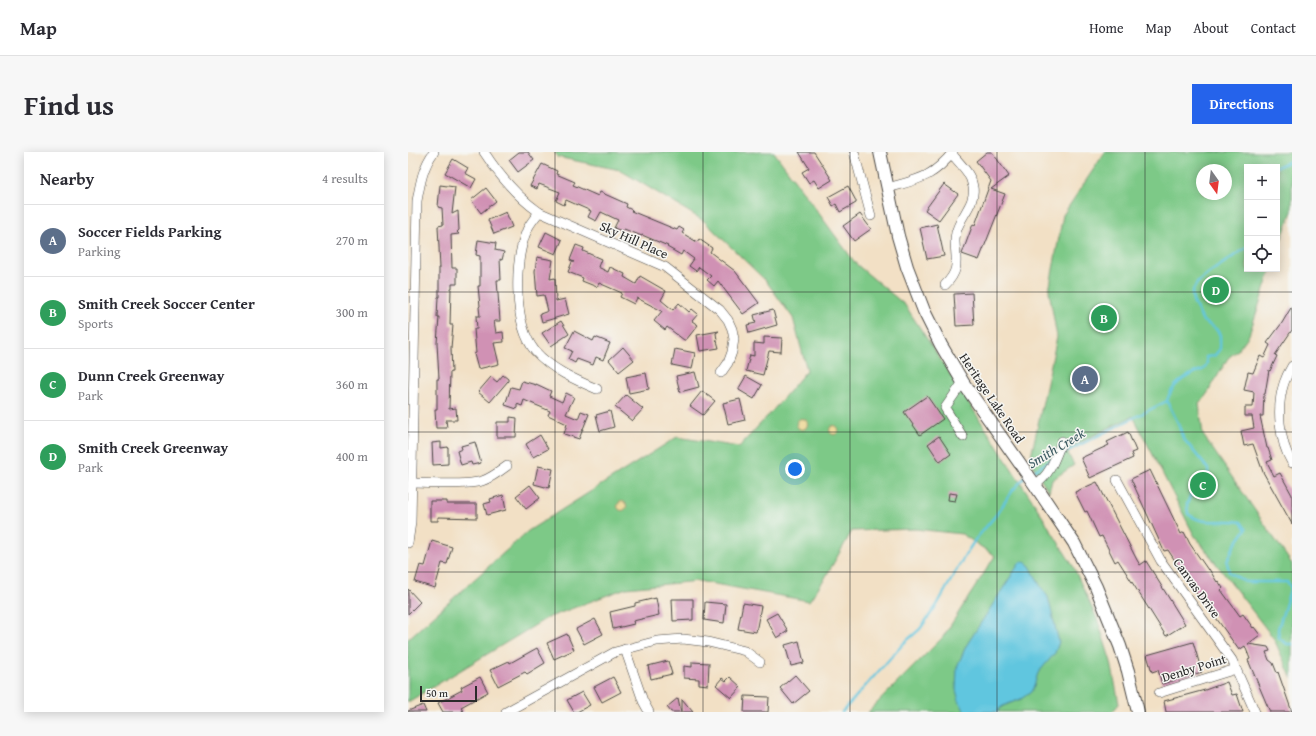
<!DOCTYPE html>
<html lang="en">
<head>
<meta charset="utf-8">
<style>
  body { margin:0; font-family:"Gentium Book Plus",serif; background:#f7f7f7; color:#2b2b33 }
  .controls { position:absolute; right:12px; top:12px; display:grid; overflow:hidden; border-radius:0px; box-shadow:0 2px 10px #0003 }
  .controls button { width:36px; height:36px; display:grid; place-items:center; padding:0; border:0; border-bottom:1px solid #e1e1e2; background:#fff; color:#2b2b33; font:20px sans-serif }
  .compass { position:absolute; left:788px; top:12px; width:36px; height:36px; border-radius:50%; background:#fff; box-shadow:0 2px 10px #0003; rotate:166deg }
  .scale { position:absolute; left:12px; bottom:10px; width:57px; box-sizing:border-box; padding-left:4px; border:2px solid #2b2b2b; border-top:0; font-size:11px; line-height:14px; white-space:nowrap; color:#2b2b2b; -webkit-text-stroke:3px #f6f6f2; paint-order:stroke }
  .you { position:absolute; left:387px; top:317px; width:14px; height:14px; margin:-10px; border:3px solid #fff; border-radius:50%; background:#1a73e8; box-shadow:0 0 0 6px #1a73e833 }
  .badge { display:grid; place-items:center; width:26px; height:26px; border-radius:50%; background:#2563eb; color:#fff; font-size:13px; font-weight:700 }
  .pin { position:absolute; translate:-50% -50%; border:2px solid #fff; box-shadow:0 1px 4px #0006 }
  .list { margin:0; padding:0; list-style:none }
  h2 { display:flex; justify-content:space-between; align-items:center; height:52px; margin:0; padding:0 16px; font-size:17px }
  h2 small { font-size:13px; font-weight:400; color:#7c7c81 }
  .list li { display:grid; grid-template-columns:26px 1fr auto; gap:12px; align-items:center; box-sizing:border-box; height:72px; padding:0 16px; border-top:1px solid #e1e1e2 }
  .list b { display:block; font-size:15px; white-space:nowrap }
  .list p { margin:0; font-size:13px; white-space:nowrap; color:#7c7c81 }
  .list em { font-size:13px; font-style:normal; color:#7c7c81 }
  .icon { flex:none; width:22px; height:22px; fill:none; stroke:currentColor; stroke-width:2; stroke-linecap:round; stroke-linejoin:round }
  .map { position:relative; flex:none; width:884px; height:560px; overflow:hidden; border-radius:0px }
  header { display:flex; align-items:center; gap:24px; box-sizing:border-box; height:56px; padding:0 20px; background:#fff; border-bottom:1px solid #e1e1e2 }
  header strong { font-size:19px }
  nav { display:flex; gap:22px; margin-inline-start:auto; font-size:14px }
  .intro { display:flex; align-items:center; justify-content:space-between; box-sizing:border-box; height:96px; padding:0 24px }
  h1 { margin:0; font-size:28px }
  .button { padding:10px 18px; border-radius:0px; background:#2563eb; color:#fff; font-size:14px; font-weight:700 }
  main { display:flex; gap:24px; padding:0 24px }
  aside { flex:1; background:#fff; border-radius:0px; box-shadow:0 2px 10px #0003 }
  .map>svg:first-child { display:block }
</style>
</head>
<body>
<header>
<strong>Map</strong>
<nav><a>Home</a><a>Map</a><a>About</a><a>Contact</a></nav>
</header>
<div class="intro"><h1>Find us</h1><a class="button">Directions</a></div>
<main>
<aside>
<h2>Nearby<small>4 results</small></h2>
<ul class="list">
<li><span class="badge" style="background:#5c6f8a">A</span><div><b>Soccer Fields Parking</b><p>Parking</p></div><em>270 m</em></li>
<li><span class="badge" style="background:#2e9e5b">B</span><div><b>Smith Creek Soccer Center</b><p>Sports</p></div><em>300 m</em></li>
<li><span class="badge" style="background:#2e9e5b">C</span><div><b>Dunn Creek Greenway</b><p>Park</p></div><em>360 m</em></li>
<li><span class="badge" style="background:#2e9e5b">D</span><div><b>Smith Creek Greenway</b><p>Park</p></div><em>400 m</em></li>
</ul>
</aside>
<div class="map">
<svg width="884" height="560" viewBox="0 0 884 560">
  <rect width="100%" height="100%" fill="#f6f6f2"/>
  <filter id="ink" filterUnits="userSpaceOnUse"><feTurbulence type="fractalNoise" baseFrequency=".025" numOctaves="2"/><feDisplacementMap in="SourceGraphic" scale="8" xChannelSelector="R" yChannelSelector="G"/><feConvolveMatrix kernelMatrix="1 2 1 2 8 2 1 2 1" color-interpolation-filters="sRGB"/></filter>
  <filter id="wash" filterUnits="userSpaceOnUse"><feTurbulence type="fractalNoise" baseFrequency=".012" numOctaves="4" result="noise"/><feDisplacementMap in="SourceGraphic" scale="16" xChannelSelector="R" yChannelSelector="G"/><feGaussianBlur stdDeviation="0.9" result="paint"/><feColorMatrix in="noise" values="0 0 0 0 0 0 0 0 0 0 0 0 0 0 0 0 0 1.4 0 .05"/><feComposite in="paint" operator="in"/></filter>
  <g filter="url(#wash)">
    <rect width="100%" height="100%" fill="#f2e0c5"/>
    <g fill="#7dc987" stroke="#547a59" fill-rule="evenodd">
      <polygon points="147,0 366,0 448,112 497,153 626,351 665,414 690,469 703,510 711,552 704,560 460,560 535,485 587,404 554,382 507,377 444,379 417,426 401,449 290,429 218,436 139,466 0,550 0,487 120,379 269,285 331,295 366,257 399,218 385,166 358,129 296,69 212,18 149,5"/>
      <path d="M 697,0 L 884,0 L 884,59 L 869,99 L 869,15 L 839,15 L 839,117 L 863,117 L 841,183 L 830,198 L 820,206 L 799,242 L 791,252 L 795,283 L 884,412 L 884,527 L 866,487 L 786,383 L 725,264 L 662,295 L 660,302 L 666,313 L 644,328 L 641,340 L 622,309 L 649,185 L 641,139 L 655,63 ZM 794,18 L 818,18 L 818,42 L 794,42 Z"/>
    </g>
    <g fill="#eeda9e" stroke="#8c8264">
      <circle cx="394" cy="272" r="5.5"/>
      <circle cx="426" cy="278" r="4.5"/>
      <circle cx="214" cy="354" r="4.5"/>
    </g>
    <polygon fill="#61c6df" stroke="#467885" points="612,410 617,410 622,414 633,435 640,445 651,490 647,501 630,521 626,534 623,540 613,547 595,554 591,557 590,560 557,560 551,549 548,538 549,515 558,494"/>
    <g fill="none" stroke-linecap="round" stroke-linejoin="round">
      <g stroke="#61c6df" stroke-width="2.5">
        <polyline points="869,15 884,8"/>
        <path d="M 759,249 L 770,271 L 775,286 L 800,317 L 800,323 L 783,342 L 779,352 L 780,362 C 798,375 813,366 833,370 L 838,377 L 826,394 L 819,410 L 821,420 L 838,430 L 879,430 L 883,435 L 870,477 L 871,486 L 879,492 L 884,492"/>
        <path d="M 652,303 L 759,249 C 764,231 779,223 796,217 L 799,211 L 798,205 L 806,204 L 812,197 L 812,183 L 808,177 L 795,169 L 785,149 L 784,140 L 789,131 L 801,121 L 839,95"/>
        <polyline points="623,321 644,307"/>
        <polyline points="434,560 496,491 512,477 529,453 556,405 567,388 588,363 605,338 617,325"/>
      </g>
    </g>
    <g id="blocks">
      <g fill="#d091b4">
        <polygon points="111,0 120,0 126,8 110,20 101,8"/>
        <polygon points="391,0 406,0 424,28 411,36 406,28 401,31 394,20 401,16"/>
        <polygon points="579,0 584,0 601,24 583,37 597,42 571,108 554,102 565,72 567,73 583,29 568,9"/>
        <polygon points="45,7 60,16 57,21 68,27 63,36 37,21"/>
        <polygon points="134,12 149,19 148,22 167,30 165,33 190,44 192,40 219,52 218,55 224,58 223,59 269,78 271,75 276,78 274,81 289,90 291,87 304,96 302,100 327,119 351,151 335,162 310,129 306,134 299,128 303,124 291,115 288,119 281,114 286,107 275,99 273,103 259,95 260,94 234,83 234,84 216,77 214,79 206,76 210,68 193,60 188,69 180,65 183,59 158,48 156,53 148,49 152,40 131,32 129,37 122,34"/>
        <polygon points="536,32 550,42 531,68 517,58"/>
        <polygon points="32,33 47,35 44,62 50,59 51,78 49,80 51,82 43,83 44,116 49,116 49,132 44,132 44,136 43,136 42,173 45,173 43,196 44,220 42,220 41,257 48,256 49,268 38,268 39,276 28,276 27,257 29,257 29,227 31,227 29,191 31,165 29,165 30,145 31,145 31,116 32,116 30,74 35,73 34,56 30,55"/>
        <polygon points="440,34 448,49 448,51 432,60 428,52 425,54 420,45"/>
        <polygon points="78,36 88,49 73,61 63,48"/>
        <polygon points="98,60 104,75 86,82 80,68"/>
        <polygon points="452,62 463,77 446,89 435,74"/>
        <polygon points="529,72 536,104 519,107 512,76"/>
        <polygon points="138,80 154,88 148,102 131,95"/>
        <polygon points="70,88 88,91 87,98 96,100 94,108 92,107 93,128 89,128 92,169 86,169 88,181 95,180 96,190 86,191 91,212 70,217 66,202 68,201 66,177 69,177 68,164 72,164 71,155 72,154 70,134 72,134 72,104 68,103"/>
        <polygon points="168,93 176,96 175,99 193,107 190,115 200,120 202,115 217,122 216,125 228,132 232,124 258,139 253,148 265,158 271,151 281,160 284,157 290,162 284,169 290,173 278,188 276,188 259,175 257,178 246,169 254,159 229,146 226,152 212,145 214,141 191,131 189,135 174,129 175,126 160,120 164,110 166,110 162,108"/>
        <polygon points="129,105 145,108 142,127 147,126 148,149 157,147 161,162 134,170 132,162 140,159 136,143 129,144 127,119"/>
        <polygon points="564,141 566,173 548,174 546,142"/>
        <polygon points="884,154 884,178 867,203 869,204 862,219 861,218 857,242 856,242 855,264 852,264 859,296 860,296 864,308 859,310 866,324 872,321 884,343 884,372 855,320 845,292 836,294 833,279 846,276 844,264 837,264 837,255 845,255 846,240 836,238 840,220 845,221 852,204 856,206 862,193 859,191 874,171"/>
        <polygon points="365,158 369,173 341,181 339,173 348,171 346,163"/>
        <polygon points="153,169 161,182 143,194 134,181"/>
        <polygon points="166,179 185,189 187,185 202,191 195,208 188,205 185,213 169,207 167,211 160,207 164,199 157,196"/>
        <polygon points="311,179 308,181 309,189 308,189 309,189 311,196 292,199 289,183"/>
        <polygon points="356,185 374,186 373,200 361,199 355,223 338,219 342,203 346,204 346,191 356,192"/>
        <polygon points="215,195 226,208 211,220 201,208"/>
        <polygon points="267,197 287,201 284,217 264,213"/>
        <polygon points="287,220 291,235 272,240 268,224"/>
        <polygon points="238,221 241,237 221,241 218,225"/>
        <polygon points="95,223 100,227 100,229 82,250 70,240 83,225 89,230"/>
        <polygon points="338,224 354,233 346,247 331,238 331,236"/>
        <polygon points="114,229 128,233 128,232 143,239 141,244 154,250 158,241 166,245 158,262 170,267 173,259 181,262 171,287 156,282 159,272 140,263 142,259 116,248 114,254 109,252 109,257 97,253 103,235 111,237"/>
        <polygon points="294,239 307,249 295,263 282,254"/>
        <polygon points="218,243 235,257 224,269 207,255"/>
        <polygon points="519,244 535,267 512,283 496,260"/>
        <polygon points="332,247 337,268 320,272 315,251"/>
        <polygon points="202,259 206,275 192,279 188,263"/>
        <polygon points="102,265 109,266 108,285 89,285 89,270 102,270"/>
        <polygon points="720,280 728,299 723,301 725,306 682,326 673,306 701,293 699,290"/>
        <polygon points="132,283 140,297 125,305 118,292"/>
        <polygon points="531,284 543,302 532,310 520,292"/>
        <polygon points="33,290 33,296 40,295 40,312 25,313 24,291"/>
        <polygon points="67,290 73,311 64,313 63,310 53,313 49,299 54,297 53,294"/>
        <polygon points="130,314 145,317 141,336 126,332"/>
        <polygon points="742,318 773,382 776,380 782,392 800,418 801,417 809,430 810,429 815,436 813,438 832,464 835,462 845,476 846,475 852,483 840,492 860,495 862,499 858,500 861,508 865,511 869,521 870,520 884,560 862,560 840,508 842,507 837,494 831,498 796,449 794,450 760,398 756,399 723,327"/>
        <polygon points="689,330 729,408 732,413 738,409 777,472 758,484 710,408 707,410 694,384 691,385 679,359 677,360 667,340"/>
        <polygon points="122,333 132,346 118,357 108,344"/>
        <polygon points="541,341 549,342 547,349 540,348"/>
        <polygon points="95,343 98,358 79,363 76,352 83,350 82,347"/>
        <polygon points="22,349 39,349 39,352 69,352 69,366 30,365 30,369 22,369"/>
        <polygon points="24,389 44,395 39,412 34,411 27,436 7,430 12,413 17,414"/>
        <polygon points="0,437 12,450 0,462"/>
        <polygon points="248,446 251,463 225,469 226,472 205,477 202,460 227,454 227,451"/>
        <polygon points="264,447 285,447 285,468 265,469"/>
        <polygon points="297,450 318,452 316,471 296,468"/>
        <polygon points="335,451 353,454 348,480 330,477"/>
        <polygon points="369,461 380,479 369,486 358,467"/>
        <polygon points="187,467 195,482 176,492 168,477"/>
        <polygon points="159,482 166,498 146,507 139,491"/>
        <polygon points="391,489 396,511 383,514 377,493"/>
        <polygon points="785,490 794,520 754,532 750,518 744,520 739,503"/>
        <polygon points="129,496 137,511 119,522 117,520 90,534 82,518 101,509 102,511"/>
        <polygon points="260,509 264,522 243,527 240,514"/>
        <polygon points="284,510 301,511 300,533 291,532 291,527 276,526 276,514 284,515"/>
        <polygon points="387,523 401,539 385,552 372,536"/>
        <polygon points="72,525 80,540 53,555 55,560 35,560 30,551 54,538 53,535"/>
        <polygon points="205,525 213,540 194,550 186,535"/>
        <polygon points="322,525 333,535 323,546 308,533 314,526 318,529"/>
        <polygon points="819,530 824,543 829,542 835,560 758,560 756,549 797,538"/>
        <polygon points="174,540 182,553 169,560 166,560 159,548"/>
        <polygon points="337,544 361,545 360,560 336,560"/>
        <polygon points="270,546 273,560 263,560 259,555"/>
        <polygon points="274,547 285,560 274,560"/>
        <polygon points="15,553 18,560 0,560 0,559"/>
      </g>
    </g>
  </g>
  <g filter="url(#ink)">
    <use href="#blocks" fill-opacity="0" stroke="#494642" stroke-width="1"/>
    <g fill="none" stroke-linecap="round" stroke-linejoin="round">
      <defs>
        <g id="minor">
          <path d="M 76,0 C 91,23 108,44 131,60 L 257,115 L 312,158 L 320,168 L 324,177 L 326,187 L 324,200 L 320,211 L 313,221"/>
          <polyline points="446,0 463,64"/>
          <path d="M 480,36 C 511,27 524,26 545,0"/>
          <path d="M 131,60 C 127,66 122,71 119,78 C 106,109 105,172 127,199 C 143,217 167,228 189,237"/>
          <path d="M 537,133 C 552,118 548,110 547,90 C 547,87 547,84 548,81 C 551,65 568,52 565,35 C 563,21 552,12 544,2"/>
          <path d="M 884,214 C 881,219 878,225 876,231 C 868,255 871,289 884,311"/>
          <polyline points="555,285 537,256 555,230"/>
          <polyline points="709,328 753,409 824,508 847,560"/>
          <path d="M 4,331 C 22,331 58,334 74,329 C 83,326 91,320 99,314"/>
          <path d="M 627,333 C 643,322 647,306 654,289"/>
          <path d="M 0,391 L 3,370 L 9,49 C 12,32 15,14 26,0"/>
          <polyline points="217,497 235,549 241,560"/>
          <polyline points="751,541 828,517"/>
          <polyline points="98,560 207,500 249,489 275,487 300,490 337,499 352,510"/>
        </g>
        <polyline id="major" points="472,0 490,84 499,115 516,159 533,193 556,232 627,333 666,391 688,435 712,494 720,519 730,560"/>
      </defs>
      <use href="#minor" stroke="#494642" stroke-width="10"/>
      <use href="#major" stroke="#494642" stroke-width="14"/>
      <use href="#minor" stroke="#fff" stroke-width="9"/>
      <use href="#major" stroke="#fff" stroke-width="12"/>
    </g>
  </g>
  <path fill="none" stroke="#2b2b2b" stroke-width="1" stroke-opacity="0.55" d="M 147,0 L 147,560M 295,0 L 295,560M 442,0 L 442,560M 589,0 L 589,560M 737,0 L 737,560M 0,140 L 884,140M 0,280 L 884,280M 0,420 L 884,420"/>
  <g text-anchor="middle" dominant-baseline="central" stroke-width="3" stroke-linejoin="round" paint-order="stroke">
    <g font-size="13" fill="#2b2b2b" stroke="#f6f6f2">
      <text transform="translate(226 88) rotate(24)">Sky Hill Place</text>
      <text transform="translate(584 246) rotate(56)">Heritage Lake Road</text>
      <text transform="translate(789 436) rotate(54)">Canvas Drive</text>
      <text transform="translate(786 516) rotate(-17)">Denby Point</text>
    </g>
    <g font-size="14" font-style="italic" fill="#3b5a61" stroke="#f6f6f2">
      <text transform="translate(648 296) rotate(-31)">Smith Creek</text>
    </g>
  </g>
</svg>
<div class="controls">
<button>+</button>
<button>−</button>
<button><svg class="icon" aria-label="locate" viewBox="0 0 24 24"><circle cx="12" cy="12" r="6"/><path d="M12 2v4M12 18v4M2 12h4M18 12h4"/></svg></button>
</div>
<svg class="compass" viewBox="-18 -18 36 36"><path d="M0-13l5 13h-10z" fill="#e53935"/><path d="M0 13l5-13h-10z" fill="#7c7c81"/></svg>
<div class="scale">50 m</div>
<div class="you"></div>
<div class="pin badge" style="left:677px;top:227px;background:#5c6f8a">A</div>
<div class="pin badge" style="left:696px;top:166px;background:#2e9e5b">B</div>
<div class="pin badge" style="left:795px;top:333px;background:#2e9e5b">C</div>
<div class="pin badge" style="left:808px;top:138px;background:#2e9e5b">D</div>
</div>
</main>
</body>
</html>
